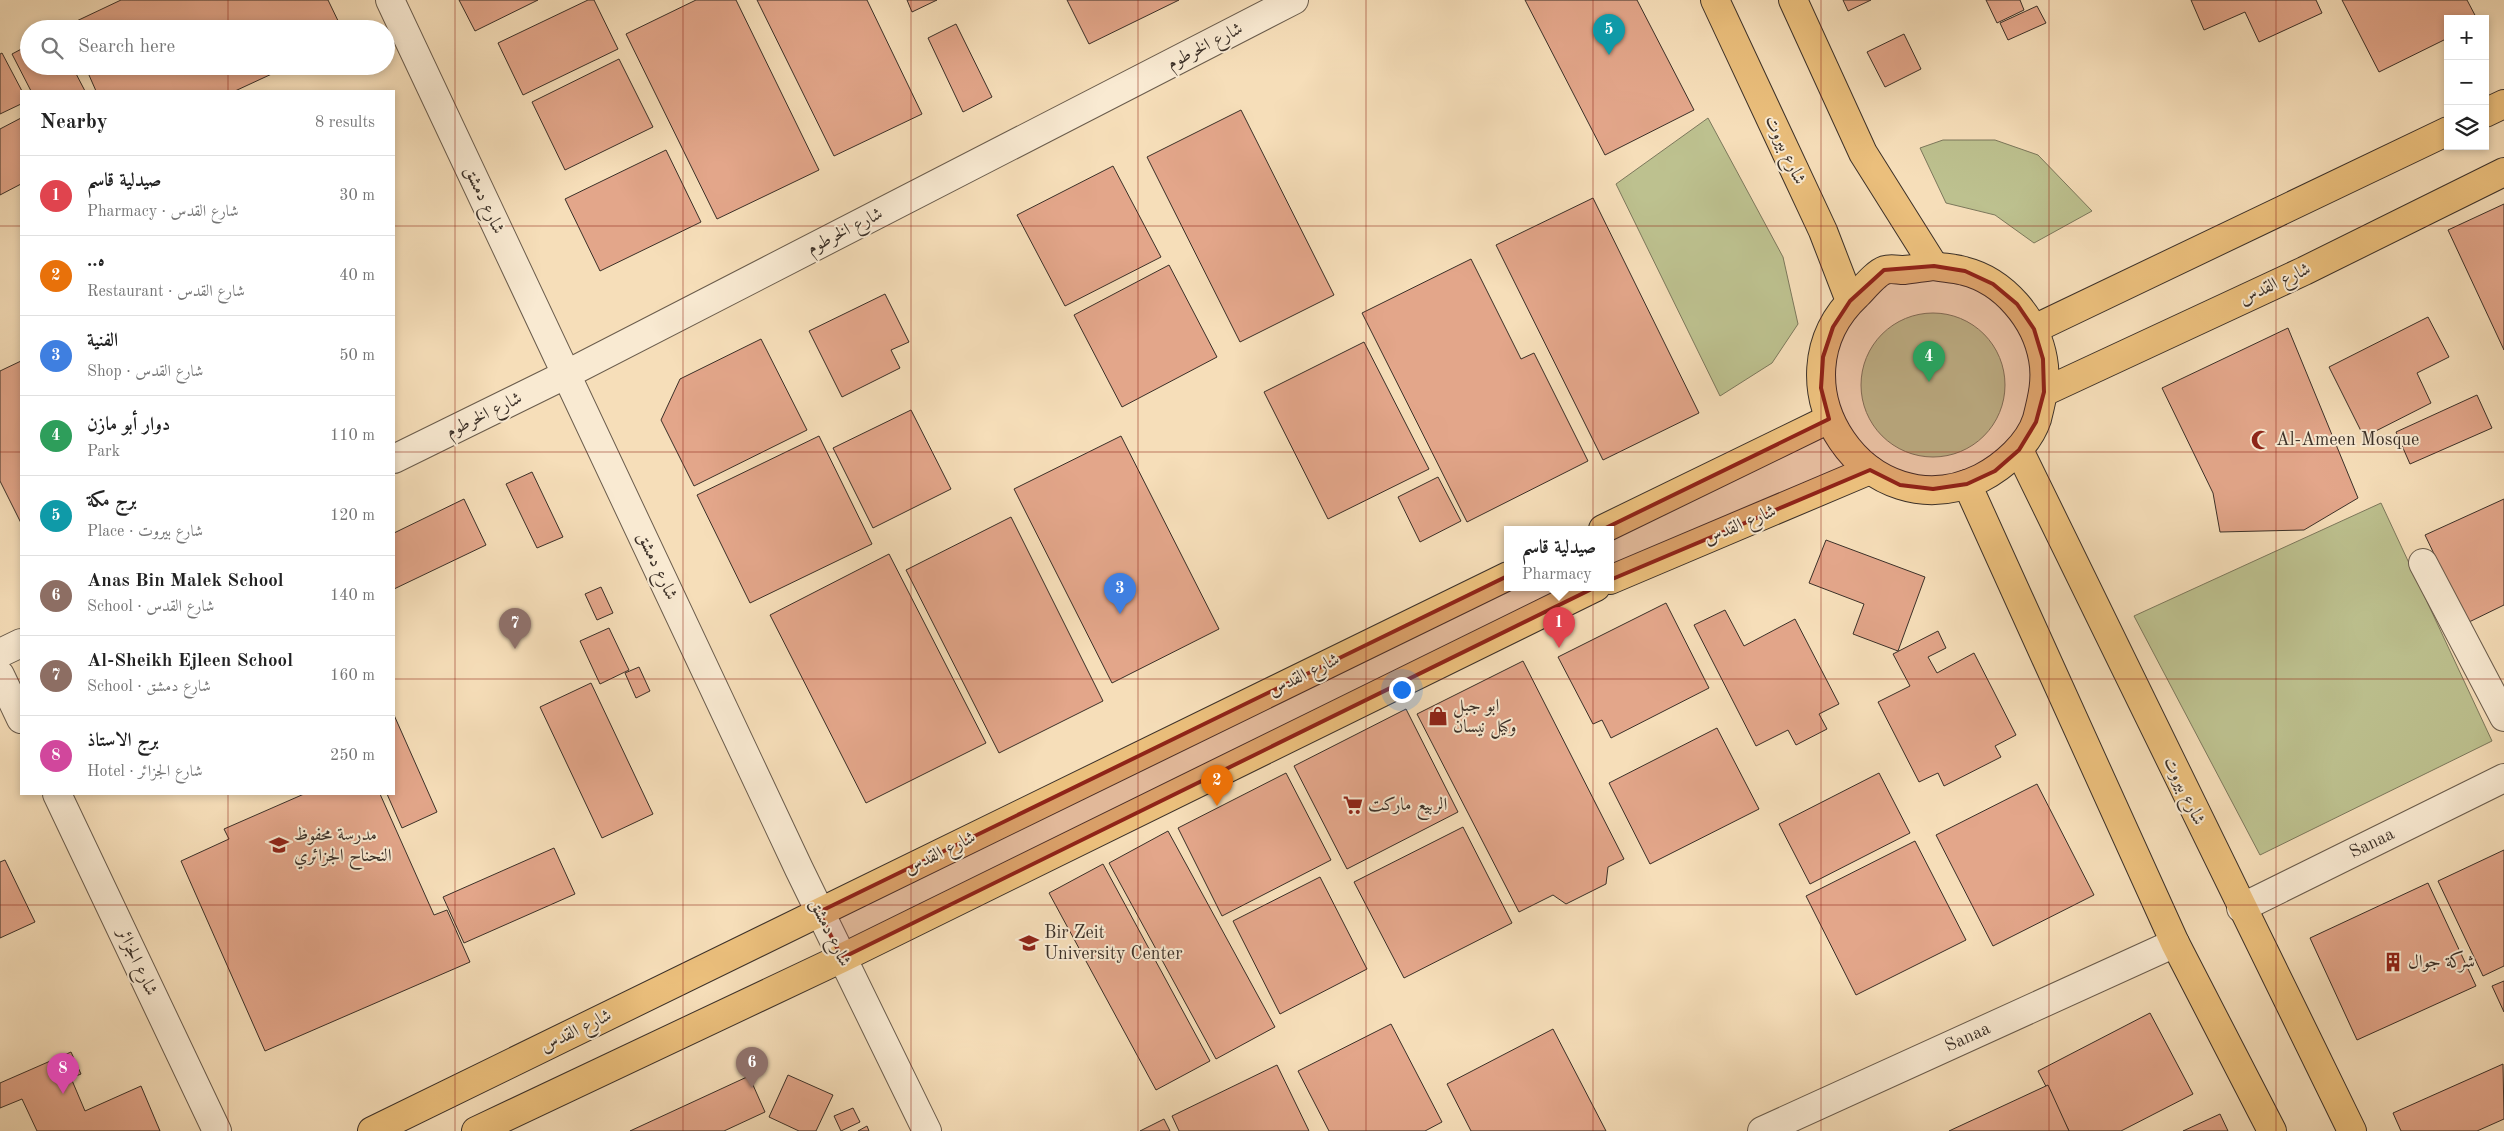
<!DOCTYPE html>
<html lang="en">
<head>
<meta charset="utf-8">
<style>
  body { margin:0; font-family:"Old Standard TT",Amiri,serif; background:#f2f2f2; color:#222 }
  .controls { position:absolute; right:15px; top:15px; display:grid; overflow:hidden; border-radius:0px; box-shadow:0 2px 8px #0003 }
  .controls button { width:45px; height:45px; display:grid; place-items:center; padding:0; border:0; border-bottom:1px solid #e0e0e0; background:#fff; color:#222; font:25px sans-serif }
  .you { position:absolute; left:1401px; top:689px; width:18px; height:18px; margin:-12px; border:4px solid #fff; border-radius:50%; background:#1a73e8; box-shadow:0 0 0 8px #1a73e833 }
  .badge { display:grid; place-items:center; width:32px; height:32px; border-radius:50%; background:#8f2418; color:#fff; font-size:16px; font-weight:700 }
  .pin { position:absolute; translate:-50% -41px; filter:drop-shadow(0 1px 2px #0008) }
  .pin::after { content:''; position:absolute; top:26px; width:18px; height:15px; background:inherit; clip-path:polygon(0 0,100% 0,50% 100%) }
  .popup { position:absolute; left:1504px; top:526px; width:110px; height:65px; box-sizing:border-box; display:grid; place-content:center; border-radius:0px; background:#fff; filter:drop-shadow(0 1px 4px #0005); font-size:16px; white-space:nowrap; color:#767676 }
  .popup b { font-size:19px; color:#222 }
  .popup::after { content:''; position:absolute; left:50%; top:100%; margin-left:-10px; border:10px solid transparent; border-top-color:#fff }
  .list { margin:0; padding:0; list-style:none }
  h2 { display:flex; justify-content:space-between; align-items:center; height:65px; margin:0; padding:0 20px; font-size:21px }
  h2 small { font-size:16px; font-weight:400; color:#767676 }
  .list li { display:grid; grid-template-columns:32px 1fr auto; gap:15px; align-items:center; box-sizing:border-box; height:80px; padding:0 20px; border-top:1px solid #e0e0e0 }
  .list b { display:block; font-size:19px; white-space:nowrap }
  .list p { margin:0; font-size:16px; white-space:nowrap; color:#767676 }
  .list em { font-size:16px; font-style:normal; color:#767676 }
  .icon { flex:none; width:28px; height:28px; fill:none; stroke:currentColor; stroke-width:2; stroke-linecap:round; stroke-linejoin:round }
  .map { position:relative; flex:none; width:2504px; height:1131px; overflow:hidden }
  .search { position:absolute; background:#fff; box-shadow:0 2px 8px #0003; left:20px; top:20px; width:375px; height:55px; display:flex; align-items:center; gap:12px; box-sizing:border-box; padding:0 18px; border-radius:28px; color:#767676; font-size:19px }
  .panel { position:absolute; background:#fff; box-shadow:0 2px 8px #0003; left:20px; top:90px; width:375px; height:705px; border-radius:0px }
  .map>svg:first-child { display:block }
</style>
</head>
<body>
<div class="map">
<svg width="2504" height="1131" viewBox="0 0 2504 1131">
  <rect width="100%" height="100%" fill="#f6deb9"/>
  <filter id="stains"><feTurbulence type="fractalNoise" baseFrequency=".004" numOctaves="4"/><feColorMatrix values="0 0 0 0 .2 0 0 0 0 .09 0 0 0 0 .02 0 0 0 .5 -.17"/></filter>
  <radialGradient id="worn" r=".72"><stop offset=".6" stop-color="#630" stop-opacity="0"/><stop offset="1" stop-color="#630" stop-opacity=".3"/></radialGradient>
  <g fill="#bdc18f" stroke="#7c785c">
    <polygon points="1708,118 1783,257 1798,324 1772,363 1720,396 1616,184"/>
    <polygon points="1943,140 1995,140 2038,155 2092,211 2034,243 1995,215 1946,203 1920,148"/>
    <circle cx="1933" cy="385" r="72"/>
    <polygon points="2381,503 2492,741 2260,855 2134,616"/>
  </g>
  <g fill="#e3a68a" stroke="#3b3028">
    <polygon points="121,0 328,0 342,29 67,29 66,26"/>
    <polygon points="459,0 538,0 475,31"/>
    <polygon points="588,0 594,0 618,49 523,95 498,43"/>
    <polygon points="696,0 736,0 819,170 717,219 626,34"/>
    <polygon points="757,0 867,0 922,114 834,156"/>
    <polygon points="907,0 937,0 912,12"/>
    <polygon points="1067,0 1179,0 1089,44"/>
    <polygon points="1525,0 1637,0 1694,110 1605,155"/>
    <polygon points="1843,0 1871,0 1848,11"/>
    <polygon points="1986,0 2020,0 2024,10 1997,23"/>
    <polygon points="2191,0 2316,0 2322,13 2259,42 2245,12 2204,30"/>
    <polygon points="2342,0 2467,0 2477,19 2448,19 2448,38 2379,72"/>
    <polygon points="2037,6 2046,23 2008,40 2000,23"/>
    <polygon points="956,24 992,97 963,112 928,38"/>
    <polygon points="1904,34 1921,69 1885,87 1867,52"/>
    <polygon points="29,45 29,66 72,66 85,91 31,91 12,54"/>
    <polygon points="2,53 22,91 21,104 0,114 0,54"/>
    <polygon points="619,59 653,127 565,170 532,102"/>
    <polygon points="85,66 289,66 235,91 96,91"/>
    <polygon points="1241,110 1334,295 1240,342 1147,157"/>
    <polygon points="21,118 21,184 0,195 0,129"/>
    <polygon points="666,150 701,222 600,271 565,199"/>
    <polygon points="1113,166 1161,257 1065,306 1017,215"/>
    <polygon points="1593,198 1699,413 1603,460 1496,245"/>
    <polygon points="2504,204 2504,350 2448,230"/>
    <polygon points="1471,259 1521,359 1534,353 1588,461 1467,522 1362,313"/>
    <polygon points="1169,265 1217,357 1122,407 1074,315"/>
    <polygon points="885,294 909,342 891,350 900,368 842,397 809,331"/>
    <polygon points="2428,317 2449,357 2417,373 2431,403 2364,437 2329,367"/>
    <polygon points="2288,328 2358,498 2304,530 2220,532 2213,493 2162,388"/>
    <polygon points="761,339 807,430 694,486 661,420 680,379"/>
    <polygon points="1364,342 1429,469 1328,519 1264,392"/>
    <polygon points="21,361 21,523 0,481 0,371"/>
    <polygon points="2477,395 2492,428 2410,464 2396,432"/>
    <polygon points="911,410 951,489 873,528 833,448"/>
    <polygon points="819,436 872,544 750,603 697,495"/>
    <polygon points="1121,436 1219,629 1112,683 1014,489"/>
    <polygon points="532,472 563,537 537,548 506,484"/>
    <polygon points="1438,477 1461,521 1420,542 1398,497"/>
    <polygon points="464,499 486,545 394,589 394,533"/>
    <polygon points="2504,499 2504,605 2467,623 2425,535"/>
    <polygon points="1011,517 1103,701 999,753 906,570"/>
    <polygon points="1826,540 1925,577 1898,651 1853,634 1864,604 1809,583"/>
    <polygon points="889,554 986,743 866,803 770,615"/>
    <polygon points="601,587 613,613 597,620 585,594"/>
    <polygon points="1666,603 1709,688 1611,738 1602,720 1593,724 1558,657"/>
    <polygon points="1725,610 1744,646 1795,619 1839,704 1819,714 1827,729 1796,745 1788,730 1756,746 1694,625"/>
    <polygon points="609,628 629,670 600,684 580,641"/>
    <polygon points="1938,631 1946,648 1928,657 1937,673 1974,653 2016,735 1995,746 2001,757 1944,786 1938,773 1919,782 1878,702 1910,686 1893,654"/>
    <polygon points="1523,661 1624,859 1608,867 1606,884 1566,904 1553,895 1519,912 1417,714"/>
    <polygon points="639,667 650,691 636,698 625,673"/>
    <polygon points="591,683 653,814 602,838 540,707"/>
    <polygon points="1406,709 1458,812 1347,869 1294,766"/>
    <polygon points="394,715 437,812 402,828 387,794 394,794"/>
    <polygon points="1717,728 1759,809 1650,864 1609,783"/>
    <polygon points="1286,773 1331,860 1222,916 1178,828"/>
    <polygon points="1879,773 1910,833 1810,884 1779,824"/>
    <polygon points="2037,784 2094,895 1993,946 1936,835"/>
    <polygon points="304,794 380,794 434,915 447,910 470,962 265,1051 181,861 229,839 224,829"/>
    <polygon points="1463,827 1512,923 1404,978 1354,882"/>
    <polygon points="1168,831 1275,1027 1216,1059 1109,863"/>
    <polygon points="1915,841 1966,940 1856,995 1806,896"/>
    <polygon points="554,848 575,894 464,943 443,897"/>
    <polygon points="2504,850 2504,966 2483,976 2438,881"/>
    <polygon points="5,860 35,922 0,938 0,862"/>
    <polygon points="1103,864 1210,1061 1156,1090 1049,893"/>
    <polygon points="1320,877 1367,969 1280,1014 1233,921"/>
    <polygon points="2428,883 2476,986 2357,1040 2310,938"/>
    <polygon points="2504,981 2504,1012 2492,986"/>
    <polygon points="2150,1013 2193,1094 2121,1131 2069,1131 2038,1071"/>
    <polygon points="1391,1024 1442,1122 1425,1131 1329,1131 1298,1071"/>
    <polygon points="1553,1029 1606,1131 1471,1131 1447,1084"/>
    <polygon points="71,1052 81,1074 71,1078 85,1111 141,1086 160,1131 37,1131 22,1099 0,1108 0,1083"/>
    <polygon points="2503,1064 2504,1119 2477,1131 2401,1131 2393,1113"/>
    <polygon points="1277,1065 1309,1131 1179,1131 1172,1116"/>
    <polygon points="788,1075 833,1095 816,1131 799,1131 769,1117"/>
    <polygon points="749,1076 765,1112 724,1131 630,1131"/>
    <polygon points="2048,1085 2069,1131 1949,1131"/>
    <polygon points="853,1108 860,1122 841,1131 834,1116"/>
    <polygon points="2220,1114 2228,1131 2183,1131"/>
    <polygon points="1164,1119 1170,1131 1140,1131"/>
    <polygon points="867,1126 869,1131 858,1131"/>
  </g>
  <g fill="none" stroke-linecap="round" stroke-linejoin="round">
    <defs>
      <g id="minor">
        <polyline points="390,0 799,869 927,1131"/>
        <polyline points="394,459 567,374 1294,0"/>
        <polyline points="2423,563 2504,717"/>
        <polyline points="0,653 21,643"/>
        <polyline points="0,675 21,719"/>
        <polyline points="57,794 217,1131"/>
        <path id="s1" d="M 2241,908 L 2504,778"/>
        <path id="s2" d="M 1762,1131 L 2175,943"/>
      </g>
      <g id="major">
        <polyline points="1715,0 1823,231 1850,301"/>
        <polyline points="1793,0 1863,153 1934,266"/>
        <polyline points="2485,113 2504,104"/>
        <path d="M 1934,266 C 1944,268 1954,268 1964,271 C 2004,281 2036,319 2043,359 C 2047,380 2042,399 2037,419 C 2029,444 2004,466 1981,478 C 1868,534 1764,382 1857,295 C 1864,288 1876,273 1885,270 C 1891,268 1898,270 1904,270 C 1914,269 1924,267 1934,266 Z"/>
        <polyline points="2034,329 2448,131"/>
        <polyline points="2044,392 2304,271 2504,172"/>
        <polyline points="2019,450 2352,1131"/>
        <polyline points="1967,484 2175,943 2272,1131"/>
        <polyline points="1603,529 1829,419"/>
        <polyline points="1610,580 1870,470"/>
        <polyline points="372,1131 1508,576"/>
        <polyline points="476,1131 842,958 1596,587"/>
      </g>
    </defs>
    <use href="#minor" stroke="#6a5c4c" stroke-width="30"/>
    <use href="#major" stroke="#3b3028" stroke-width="30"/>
    <use href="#minor" stroke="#f9ead2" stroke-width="28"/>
    <use href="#major" stroke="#ebbf7c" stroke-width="28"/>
  </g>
  <path fill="#8f2418" fill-opacity="0.2" stroke="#8f2418" stroke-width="4" stroke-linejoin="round" d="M 1934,266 L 1965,271 L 1993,284 L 2017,304 L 2034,329 L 2043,359 L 2044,392 L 2036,422 L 2019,450 L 1995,471 L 1967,484 L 1933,489 L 1900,485 L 1870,470 L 1610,580 L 842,958 L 819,912 L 1829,419 L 1821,388 L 1823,357 L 1833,327 L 1850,301 L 1884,270 Z"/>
  <path fill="none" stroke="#8f2418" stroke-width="1" stroke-opacity="0.55" d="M 228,0 L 228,29M 455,0 L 455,1131M 683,0 L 683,1131M 911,0 L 911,1131M 1138,0 L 1138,1131M 1366,0 L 1366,1131M 1593,0 L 1593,1131M 1821,0 L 1821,1131M 2049,0 L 2049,1131M 2276,0 L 2276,1131M 228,66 L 228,91M 0,226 L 21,226M 394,226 L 2504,226M 0,452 L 21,452M 394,452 L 2504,452M 0,679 L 21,679M 394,679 L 2504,679M 228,794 L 228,1131M 0,905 L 2504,905"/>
  <defs>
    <symbol id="mosque-bare" viewBox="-9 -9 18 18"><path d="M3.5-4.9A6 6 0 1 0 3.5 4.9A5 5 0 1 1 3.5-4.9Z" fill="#8f2418" stroke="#f9ead2" stroke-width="2.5" paint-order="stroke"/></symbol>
    <symbol id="shop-bare" viewBox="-9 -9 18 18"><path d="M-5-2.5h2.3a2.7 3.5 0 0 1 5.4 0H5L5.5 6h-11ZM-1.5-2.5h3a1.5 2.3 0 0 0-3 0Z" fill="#8f2418" stroke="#f9ead2" stroke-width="2.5" paint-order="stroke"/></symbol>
    <symbol id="supermarket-bare" viewBox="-9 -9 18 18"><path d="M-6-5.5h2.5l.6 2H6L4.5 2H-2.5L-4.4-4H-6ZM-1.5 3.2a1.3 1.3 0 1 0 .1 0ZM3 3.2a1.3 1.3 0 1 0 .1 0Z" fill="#8f2418" stroke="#f9ead2" stroke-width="2.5" paint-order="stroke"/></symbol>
    <symbol id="school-bare" viewBox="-9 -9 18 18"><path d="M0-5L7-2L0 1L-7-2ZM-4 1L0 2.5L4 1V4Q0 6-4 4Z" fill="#8f2418" stroke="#f9ead2" stroke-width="2.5" paint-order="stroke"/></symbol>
    <symbol id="university-bare" viewBox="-9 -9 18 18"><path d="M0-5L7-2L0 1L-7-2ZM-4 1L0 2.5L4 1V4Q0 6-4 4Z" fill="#8f2418" stroke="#f9ead2" stroke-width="2.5" paint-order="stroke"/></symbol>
    <symbol id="building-bare" viewBox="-9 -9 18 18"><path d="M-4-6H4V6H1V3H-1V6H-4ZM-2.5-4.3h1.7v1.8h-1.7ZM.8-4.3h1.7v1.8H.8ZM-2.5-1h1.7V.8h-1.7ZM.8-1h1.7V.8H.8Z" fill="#8f2418" stroke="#f9ead2" stroke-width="2.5" paint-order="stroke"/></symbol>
  </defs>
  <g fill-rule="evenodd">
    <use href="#mosque-bare" x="2247" y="426" width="28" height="28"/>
    <use href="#shop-bare" x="1424" y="702" width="28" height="28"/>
    <use href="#supermarket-bare" x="1339" y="791" width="28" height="28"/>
    <use href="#school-bare" x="265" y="831" width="28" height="28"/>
    <use href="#university-bare" x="1015" y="929" width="28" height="28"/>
    <use href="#building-bare" x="2379" y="948" width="28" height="28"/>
  </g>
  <g text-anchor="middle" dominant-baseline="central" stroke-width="4" stroke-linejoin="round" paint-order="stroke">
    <g font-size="18" fill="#3b3028" stroke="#f9ead2">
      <text transform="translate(1205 46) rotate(-27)">شارع الخرطوم</text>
      <text transform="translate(1785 150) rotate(65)">شارع بيروت</text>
      <text transform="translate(484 200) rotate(65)">شارع دمشق</text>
      <text transform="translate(845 231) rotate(-27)">شارع الخرطوم</text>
      <text transform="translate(2275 284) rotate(-25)">شارع القدس</text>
      <text transform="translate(484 415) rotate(-26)">شارع الخرطوم</text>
      <text transform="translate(1740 525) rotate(-23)">شارع القدس</text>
      <text transform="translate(657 566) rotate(65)">شارع دمشق</text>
      <text transform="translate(1304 675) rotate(-26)">شارع القدس</text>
      <text transform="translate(2184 791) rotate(64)">شارع بيروت</text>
      <text stroke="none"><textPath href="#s1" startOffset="146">Sanaa</textPath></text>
      <text transform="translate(940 853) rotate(-26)">شارع القدس</text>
      <text transform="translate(830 933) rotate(64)">شارع دمشق</text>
      <text transform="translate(137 962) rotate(65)">شارع الجزائر</text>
      <text transform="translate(576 1031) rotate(-26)">شارع القدس</text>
      <text stroke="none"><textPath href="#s2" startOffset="226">Sanaa</textPath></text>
    </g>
    <g font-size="18" fill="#3b3028" stroke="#f9ead2" text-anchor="start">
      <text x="2276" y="440">Al-Ameen Mosque</text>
      <text x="1453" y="706">ابو جبل<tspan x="1453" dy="21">وكيل نيسان</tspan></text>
      <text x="1368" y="805">الربيع ماركت</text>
      <text x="294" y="835">مدرسة محفوظ<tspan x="294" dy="21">النحناح الجزائري</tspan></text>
      <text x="1044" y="933">Bir Zeit<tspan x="1044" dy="21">University Center</tspan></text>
      <text x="2408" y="962">شركة جوال</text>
    </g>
  </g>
  <rect width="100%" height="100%" filter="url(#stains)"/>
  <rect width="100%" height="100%" fill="url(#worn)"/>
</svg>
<div class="controls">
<button>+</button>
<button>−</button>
<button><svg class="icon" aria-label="layers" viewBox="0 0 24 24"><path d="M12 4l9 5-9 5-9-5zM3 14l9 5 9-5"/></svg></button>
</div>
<div class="you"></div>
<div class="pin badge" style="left:1559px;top:648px;background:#e0444e">1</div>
<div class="popup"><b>صيدلية قاسم</b>Pharmacy</div>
<div class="pin badge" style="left:1217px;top:806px;background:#e8710a">2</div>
<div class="pin badge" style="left:1120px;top:614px;background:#3f7fe0">3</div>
<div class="pin badge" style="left:1929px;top:382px;background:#2e9e5b">4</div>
<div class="pin badge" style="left:1609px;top:55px;background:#0f9aa8">5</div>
<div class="pin badge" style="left:752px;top:1088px;background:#8d6e63">6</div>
<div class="pin badge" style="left:515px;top:649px;background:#8d6e63">7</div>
<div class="pin badge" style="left:63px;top:1094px;background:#d1479c">8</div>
<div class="search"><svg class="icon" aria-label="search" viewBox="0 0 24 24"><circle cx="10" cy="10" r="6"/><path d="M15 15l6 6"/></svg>Search here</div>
<section class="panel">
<h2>Nearby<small>8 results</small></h2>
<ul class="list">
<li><span class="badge" style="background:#e0444e">1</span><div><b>صيدلية قاسم</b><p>Pharmacy · شارع القدس</p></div><em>30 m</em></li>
<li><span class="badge" style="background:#e8710a">2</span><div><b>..ه</b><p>Restaurant · شارع القدس</p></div><em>40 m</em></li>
<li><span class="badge" style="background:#3f7fe0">3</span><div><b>الفنية</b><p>Shop · شارع القدس</p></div><em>50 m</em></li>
<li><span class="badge" style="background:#2e9e5b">4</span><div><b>دوار أبو مازن</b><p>Park</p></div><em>110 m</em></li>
<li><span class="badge" style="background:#0f9aa8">5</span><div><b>برج مكة</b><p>Place · شارع بيروت</p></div><em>120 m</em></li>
<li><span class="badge" style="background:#8d6e63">6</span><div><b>Anas Bin Malek School</b><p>School · شارع القدس</p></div><em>140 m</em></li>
<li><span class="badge" style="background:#8d6e63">7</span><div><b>Al-Sheikh Ejleen School</b><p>School · شارع دمشق</p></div><em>160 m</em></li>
<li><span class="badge" style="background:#d1479c">8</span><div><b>برج الاستاذ</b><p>Hotel · شارع الجزائر</p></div><em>250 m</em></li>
</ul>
</section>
</div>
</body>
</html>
